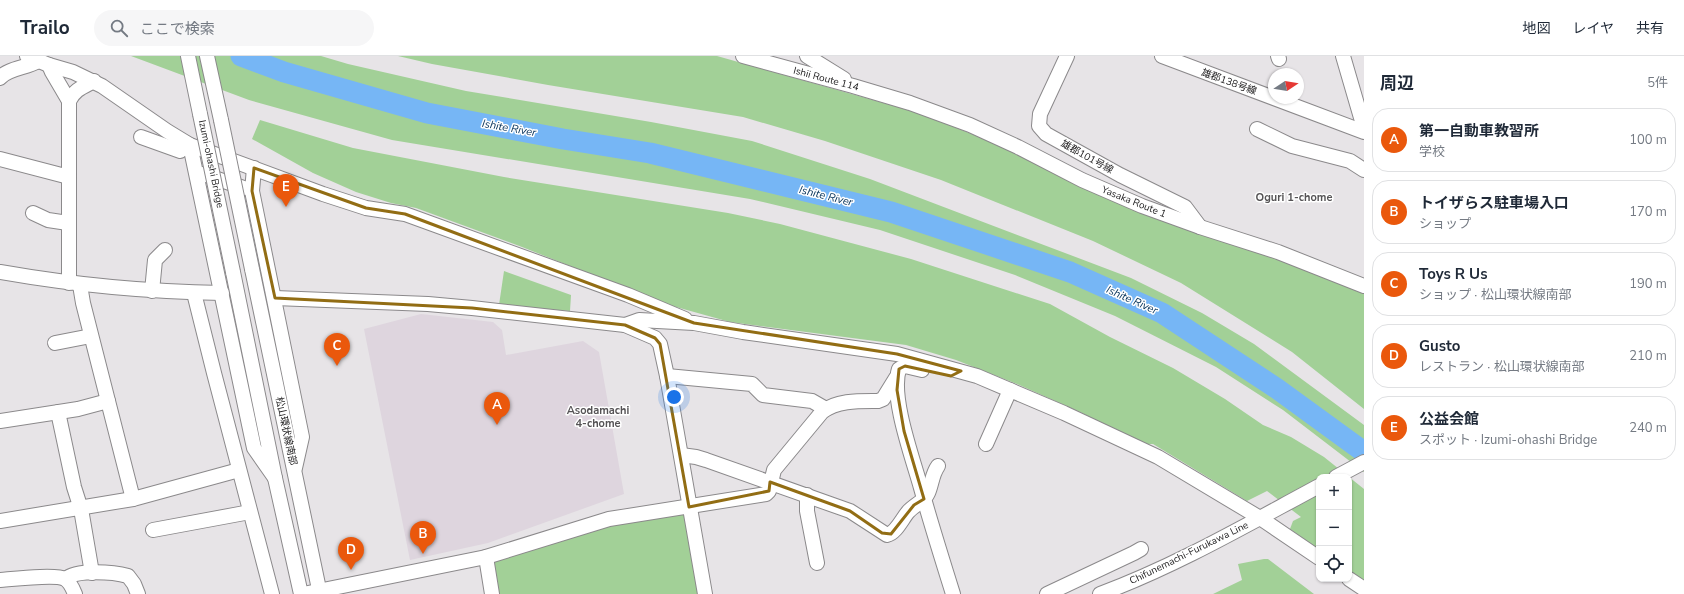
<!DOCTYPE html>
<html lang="ja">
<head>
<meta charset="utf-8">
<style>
  body { margin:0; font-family:"Nunito Sans","Noto Sans JP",sans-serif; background:#f6f6f7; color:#1f2937 }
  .controls { position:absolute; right:12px; bottom:12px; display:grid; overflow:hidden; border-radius:8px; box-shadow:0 1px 3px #0004 }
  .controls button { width:36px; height:36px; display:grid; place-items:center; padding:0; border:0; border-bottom:1px solid #e0e1e3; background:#fff; color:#1f2937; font:20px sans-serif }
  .compass { position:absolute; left:1268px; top:12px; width:36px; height:36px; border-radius:50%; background:#fff; box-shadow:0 1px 3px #0004; rotate:78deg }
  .you { position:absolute; left:674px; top:341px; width:14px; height:14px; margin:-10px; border:3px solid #fff; border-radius:50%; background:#1a73e8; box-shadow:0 0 0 6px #1a73e833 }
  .badge { display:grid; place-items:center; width:26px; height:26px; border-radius:50%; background:#ea580c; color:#fff; font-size:13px; font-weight:700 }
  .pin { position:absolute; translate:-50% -33px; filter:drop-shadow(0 1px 2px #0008) }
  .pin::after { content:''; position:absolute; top:21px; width:14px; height:12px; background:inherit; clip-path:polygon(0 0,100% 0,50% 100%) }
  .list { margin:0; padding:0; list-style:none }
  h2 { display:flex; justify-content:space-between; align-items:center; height:52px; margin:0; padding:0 16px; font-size:17px }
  h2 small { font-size:13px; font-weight:400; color:#747a83 }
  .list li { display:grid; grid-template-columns:26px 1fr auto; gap:12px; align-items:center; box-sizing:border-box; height:64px; margin:0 8px 8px; padding:0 8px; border:1px solid #e0e1e3; border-radius:16px }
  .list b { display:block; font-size:15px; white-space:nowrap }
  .list p { margin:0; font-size:13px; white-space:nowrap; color:#747a83 }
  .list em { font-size:13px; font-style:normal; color:#747a83 }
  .icon { flex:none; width:22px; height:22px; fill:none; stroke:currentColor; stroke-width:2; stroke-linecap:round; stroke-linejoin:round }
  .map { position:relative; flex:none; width:1364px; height:538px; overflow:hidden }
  header { display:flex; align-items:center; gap:24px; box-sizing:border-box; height:56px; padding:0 20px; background:#fff; border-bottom:1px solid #e0e1e3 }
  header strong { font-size:19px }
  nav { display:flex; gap:22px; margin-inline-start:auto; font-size:14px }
  .search { width:280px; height:36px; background:#f6f6f7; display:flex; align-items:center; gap:10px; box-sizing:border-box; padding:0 14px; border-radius:22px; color:#747a83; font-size:15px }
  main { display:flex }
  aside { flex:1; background:#fff }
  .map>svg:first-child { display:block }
</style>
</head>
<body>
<header>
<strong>Trailo</strong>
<div class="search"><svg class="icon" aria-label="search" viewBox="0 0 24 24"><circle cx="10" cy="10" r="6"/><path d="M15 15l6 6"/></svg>ここで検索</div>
<nav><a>地図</a><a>レイヤ</a><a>共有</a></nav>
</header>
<main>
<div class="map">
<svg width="1364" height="538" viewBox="0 0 1364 538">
  <rect width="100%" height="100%" fill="#e7e4e7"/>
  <polygon fill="#ded5de" points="421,258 493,266 502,274 506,299 583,285 599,296 624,438 488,487 410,504 364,273"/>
  <g fill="#a2d097">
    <polygon points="131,0 321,0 348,8 466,35 651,66 752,85 870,123 1131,222 1202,257 1254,288 1364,369 1364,416 1283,354 1216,311 1115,260 1015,219 880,174 750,143 392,84 249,44"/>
    <polygon points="398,0 717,0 919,57 1364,234 1364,353 1292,296 1181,227 1093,185 941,124 825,85 743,61 548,29 432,8"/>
    <polygon points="260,64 353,92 504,121 728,157 780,168 911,203 1050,248 1110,281 1173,312 1225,343 1263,369 1291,381 1324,401 1349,421 1319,421 1319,494 1290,473 1293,465 1301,461 1267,435 1247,445 1153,388 1141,388 1080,356 1017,328 956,304 906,289 730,266 669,249 522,191 416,152 391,147 356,136 313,117 252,83"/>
    <polygon points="504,215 571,239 570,255 499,249"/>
    <polygon points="1349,421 1364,433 1364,525 1349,515"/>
    <polygon points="681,457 686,461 699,538 496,538 493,507 496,503 598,471"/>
    <polygon points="1264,503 1268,503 1314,538 1213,538 1242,524 1238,508"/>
  </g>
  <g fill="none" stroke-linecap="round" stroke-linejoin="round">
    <polyline stroke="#76b6f5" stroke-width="21" points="241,0 284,16 427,57 563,83 650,97 891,156 1070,216 1162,257 1276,332 1364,396"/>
    <defs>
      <g id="minor">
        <polyline points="27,0 49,9 73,16 102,30 167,75 190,89 323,138 366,152 405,158 628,239 685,263"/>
        <polyline points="188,0 200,58"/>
        <polyline points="207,0 221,64"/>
        <polyline points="743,0 853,30 910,47 970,69 1018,91 1082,124 1142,150 1200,171 1278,196 1364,230"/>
        <polyline points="807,0 844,23"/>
        <polyline points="1067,0 1040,58 1039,70 1046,78 1120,119 1185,151 1200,171"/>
        <polyline points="1162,0 1364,76"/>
        <polyline points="1278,0 1279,3"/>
        <polyline points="1343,0 1364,72"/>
        <polyline points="49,9 52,16 69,45 69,227"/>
        <path d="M 0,22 C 8,12 27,12 38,5"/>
        <path d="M 69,45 C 75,33 83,31 94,25"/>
        <polyline points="1257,73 1292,90 1350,105 1364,114"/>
        <polyline points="141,81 180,95 186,87"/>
        <polyline points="190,89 254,392 275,422"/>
        <polyline points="0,103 69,121"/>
        <polyline points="254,112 252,135 302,381 295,412"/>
        <polyline points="203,118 244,132"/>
        <polyline points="33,157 48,164 68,167"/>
        <polyline points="252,213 320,538"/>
        <path d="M 0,216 C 74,229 148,236 222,237"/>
        <polyline points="233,216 275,422 301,538"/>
        <polyline points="80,229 83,247 133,443"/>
        <polyline points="152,235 155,204 165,194"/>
        <polyline points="194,237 214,317 272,538"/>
        <polyline points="275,242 428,248 472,252 625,269 655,282 660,288 667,320 705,538"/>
        <polyline points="625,269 639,264 694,267 743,276 897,298 977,320 1064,357 1158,401 1260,462 1319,502"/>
        <polyline points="55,287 91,280"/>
        <path d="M 922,314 L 905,310 L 899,313 C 890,341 913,403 921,432 C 931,468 942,503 953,538"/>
        <polyline points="667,320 752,328 763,339 812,345 826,353"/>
        <polyline points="58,356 74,431 81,453 92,517"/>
        <polyline points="0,365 78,353 108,345"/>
        <polyline points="986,388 1010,334"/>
        <path d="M 681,399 L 696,401 L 706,404 L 850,455 L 887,479 C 896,477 902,463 908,456 C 914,449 925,445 928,437 C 932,428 932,418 938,410"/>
        <polyline points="1336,421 1364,406"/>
        <polyline points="807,439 807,455 817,507"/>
        <polyline points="0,465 133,443 239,414"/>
        <polyline points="153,474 250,456"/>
        <polyline points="486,501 492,538"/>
        <path d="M 66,523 C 76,513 114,516 128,520 L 134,528 L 138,538"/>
        <polyline points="1349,523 1364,533"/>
        <path d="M 0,524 C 13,523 56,518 65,523 C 70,526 73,533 75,538"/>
        <path d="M 303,538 L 486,501 L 609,463 L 766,438 L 769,435 L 774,414 L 822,356 C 837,344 860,345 878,345 L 883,343 L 896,322"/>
        <polyline points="1047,538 1134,497 1141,493"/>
        <path d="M 1100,538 C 1176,510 1248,468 1319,430"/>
      </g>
    </defs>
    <use href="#minor" stroke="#8b898b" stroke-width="16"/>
    <use href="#minor" stroke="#fff" stroke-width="14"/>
    <defs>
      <g id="minor-bridge">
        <polyline points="200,58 233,216"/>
        <polyline points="221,64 252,213"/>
      </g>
    </defs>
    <use href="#minor-bridge" stroke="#8b898b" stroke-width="16" stroke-linecap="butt"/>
    <use href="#minor-bridge" stroke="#fff" stroke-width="14"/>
  </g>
  <path fill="none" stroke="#926d14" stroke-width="3" stroke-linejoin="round" d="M 254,112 L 366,152 L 405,158 L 694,267 L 897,298 L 961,315 L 951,320 L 905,310 L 899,313 L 897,334 L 904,375 L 924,443 L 914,449 L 891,478 L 882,477 L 850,455 L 770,426 L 769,435 L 689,451 L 660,288 L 655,282 L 625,269 L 472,252 L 275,242 L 252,135 Z"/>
  <g text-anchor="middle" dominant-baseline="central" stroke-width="3" stroke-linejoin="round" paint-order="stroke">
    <g font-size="10" fill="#232223" stroke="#fff">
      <text transform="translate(826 23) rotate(15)">Ishii Route 114</text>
      <text transform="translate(1229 26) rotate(20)">雄郡138号線</text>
      <text transform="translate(1087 101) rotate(29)">雄郡101号線</text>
      <text transform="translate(211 108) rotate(78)">Izumi-ohashi Bridge</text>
      <text transform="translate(1134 146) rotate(22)">Yasaka Route 1</text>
      <text transform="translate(286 375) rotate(78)">松山環状線南部</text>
      <text transform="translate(1189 497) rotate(-26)">Chifunemachi-Furukawa Line</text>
    </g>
    <g font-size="11" font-style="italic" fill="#002e56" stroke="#fff">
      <text transform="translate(509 72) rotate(10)">Ishite River</text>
      <text transform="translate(826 140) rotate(14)">Ishite River</text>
      <text transform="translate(1132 244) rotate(24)">Ishite River</text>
    </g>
    <g font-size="11" font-weight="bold" fill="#555355" stroke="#fff">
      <text x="1294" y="141">Oguri 1-chome</text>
      <text x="598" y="354">Asodamachi<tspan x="598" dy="13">4-chome</tspan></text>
    </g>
  </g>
</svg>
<div class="controls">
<button>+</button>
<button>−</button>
<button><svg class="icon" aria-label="locate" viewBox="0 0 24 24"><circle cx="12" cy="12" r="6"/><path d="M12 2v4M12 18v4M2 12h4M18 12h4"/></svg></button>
</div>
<svg class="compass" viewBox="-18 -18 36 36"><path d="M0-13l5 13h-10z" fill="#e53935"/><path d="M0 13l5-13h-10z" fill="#747a83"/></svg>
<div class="you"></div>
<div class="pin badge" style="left:497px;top:369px">A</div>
<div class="pin badge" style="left:423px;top:498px">B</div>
<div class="pin badge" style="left:337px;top:310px">C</div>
<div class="pin badge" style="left:351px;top:514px">D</div>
<div class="pin badge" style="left:286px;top:151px">E</div>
</div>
<aside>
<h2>周辺<small>5件</small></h2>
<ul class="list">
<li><span class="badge">A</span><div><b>第一自動車教習所</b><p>学校</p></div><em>100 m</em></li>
<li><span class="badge">B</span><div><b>トイザらス駐車場入口</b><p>ショップ</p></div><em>170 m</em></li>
<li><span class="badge">C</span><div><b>Toys R Us</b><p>ショップ · 松山環状線南部</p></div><em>190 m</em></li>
<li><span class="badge">D</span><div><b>Gusto</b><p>レストラン · 松山環状線南部</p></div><em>210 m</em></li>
<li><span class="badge">E</span><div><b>公益会館</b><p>スポット · Izumi-ohashi Bridge</p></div><em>240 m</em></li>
</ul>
</aside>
</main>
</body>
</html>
